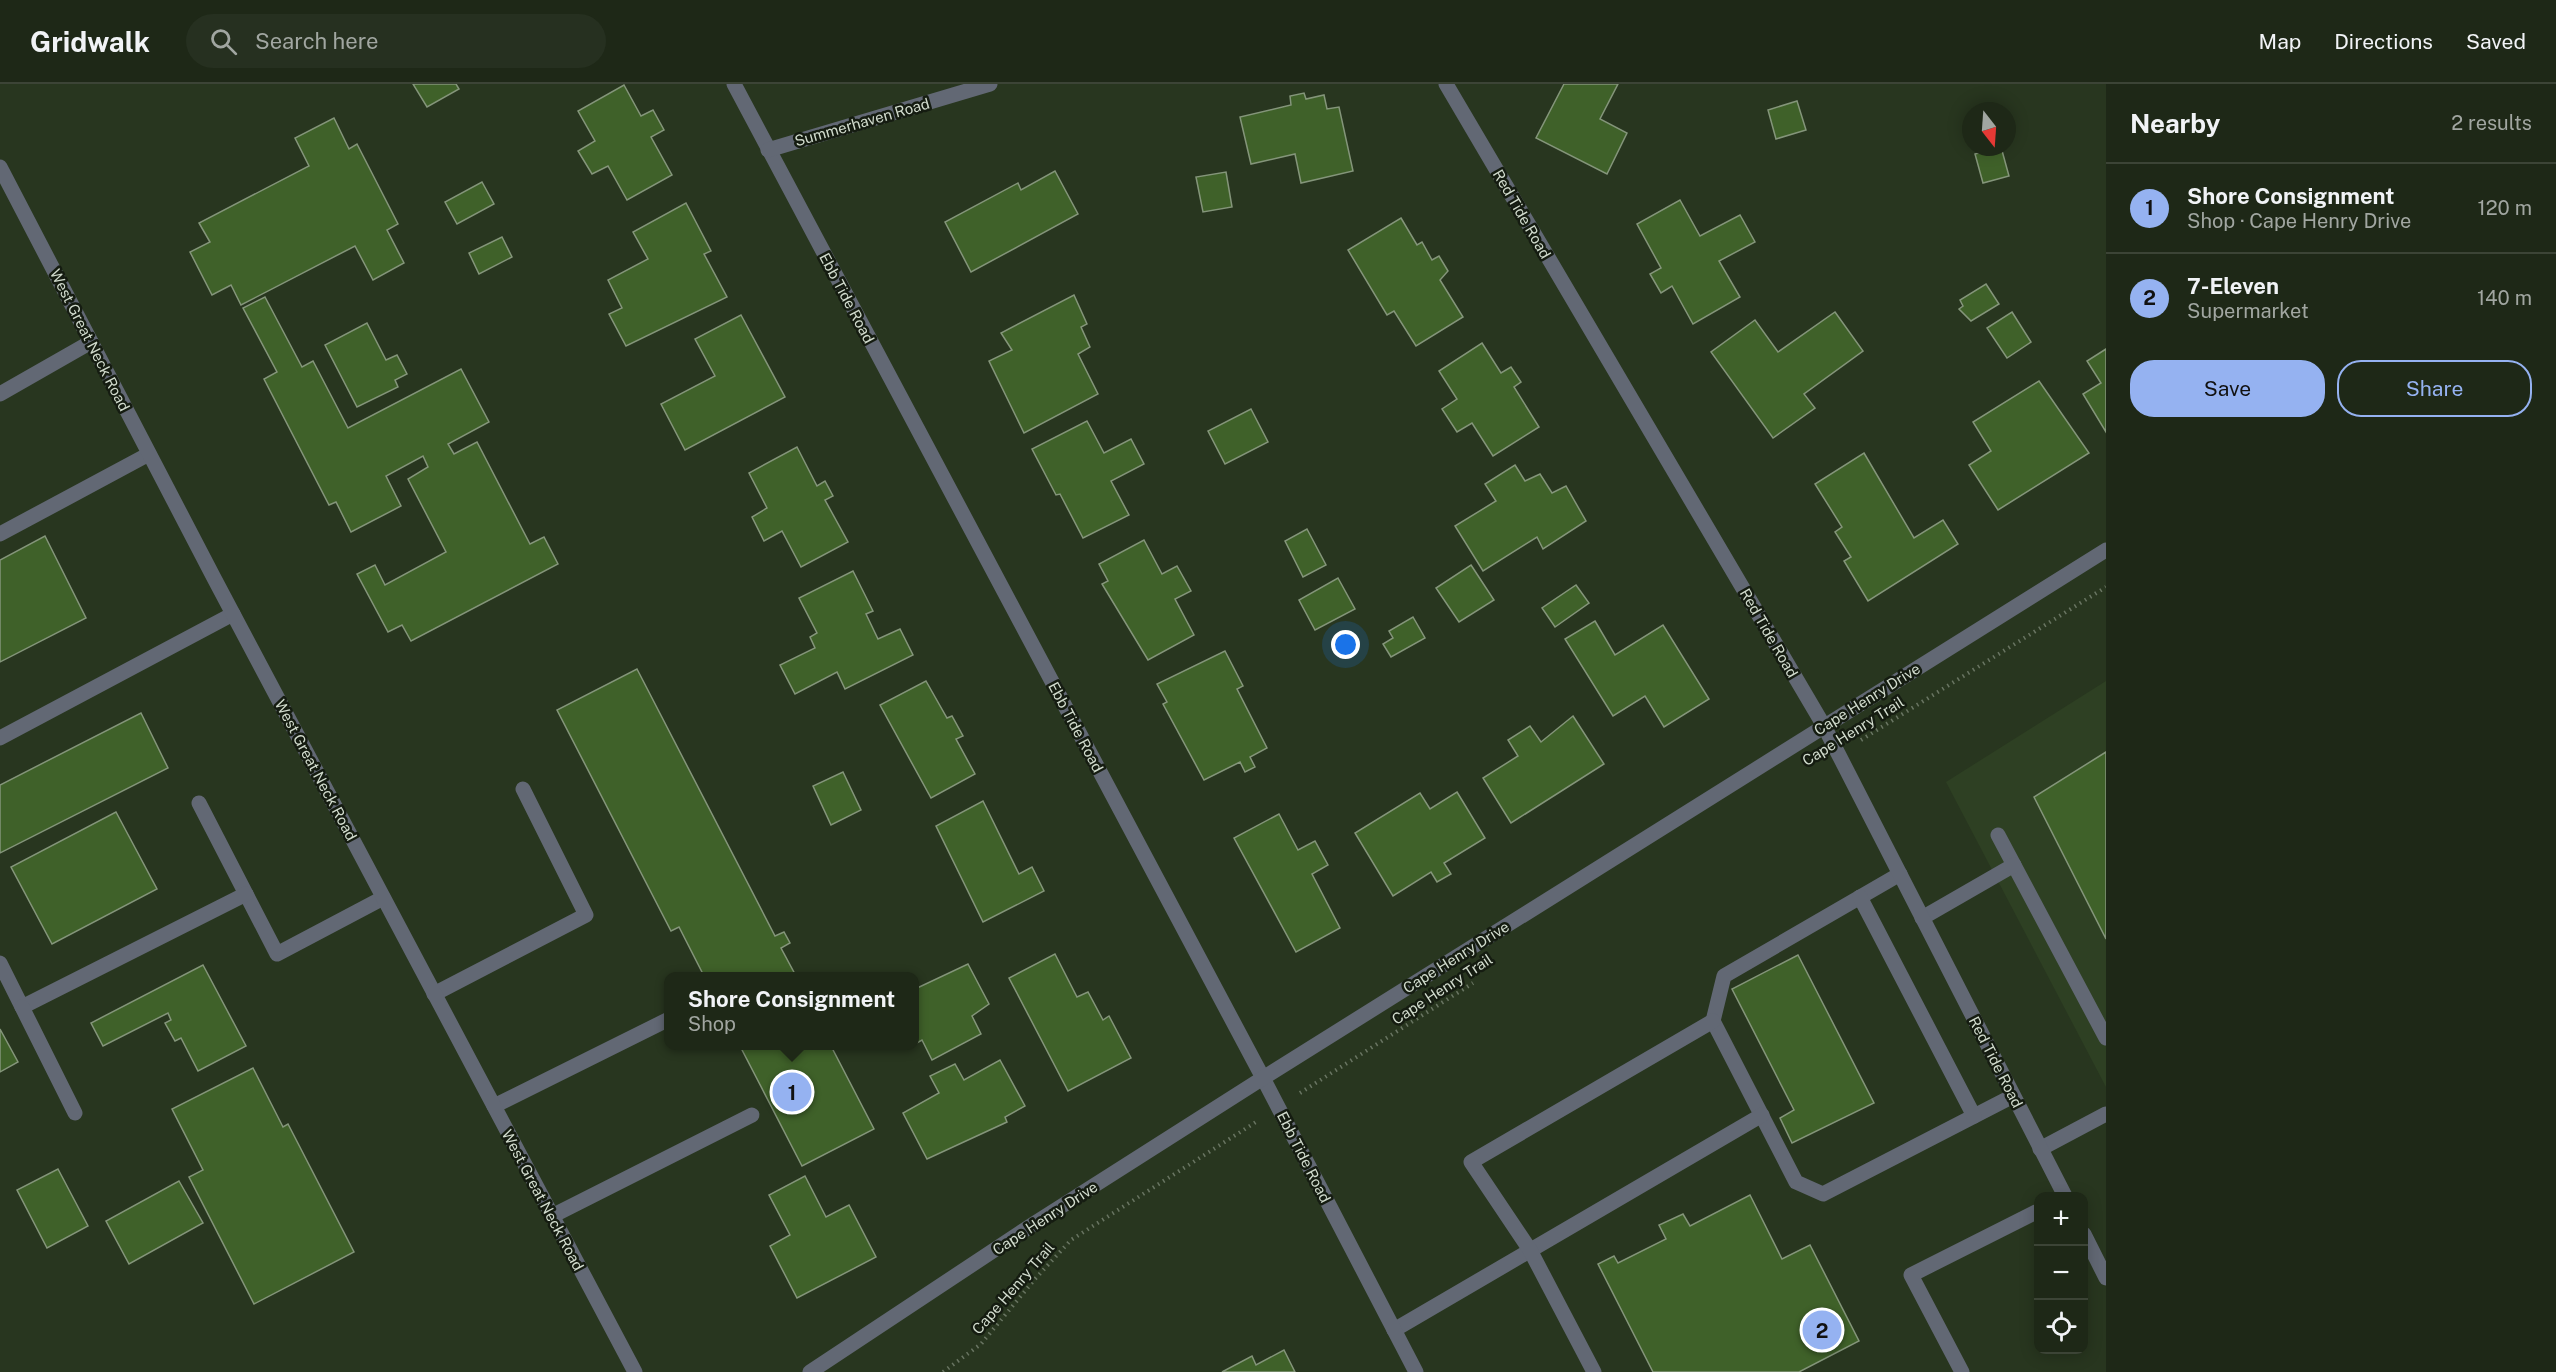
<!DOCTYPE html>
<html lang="en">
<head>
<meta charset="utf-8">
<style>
  body { margin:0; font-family:"Public Sans",sans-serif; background:#263020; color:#f1f3f6 }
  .controls { position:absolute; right:18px; bottom:18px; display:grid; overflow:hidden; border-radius:12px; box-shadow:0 3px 15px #0003 }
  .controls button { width:54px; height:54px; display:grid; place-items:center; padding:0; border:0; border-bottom:2px solid #3c4436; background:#1e2817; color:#f1f3f6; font:30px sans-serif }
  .compass { position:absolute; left:1962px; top:18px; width:54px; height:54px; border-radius:50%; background:#1e2817; box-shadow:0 3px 15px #0003; rotate:163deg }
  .you { position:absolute; left:1346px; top:561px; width:21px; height:21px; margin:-15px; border:4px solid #fff; border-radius:50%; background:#1a73e8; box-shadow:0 0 0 9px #1a73e833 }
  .badge { display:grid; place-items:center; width:39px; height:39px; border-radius:50%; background:#95b2f1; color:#111; font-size:20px; font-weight:700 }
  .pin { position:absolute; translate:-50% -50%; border:3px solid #fff; box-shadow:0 2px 6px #0006 }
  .popup { position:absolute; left:664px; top:888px; width:255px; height:78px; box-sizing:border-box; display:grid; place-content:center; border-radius:12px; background:#1e2817; filter:drop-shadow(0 2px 4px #0005); font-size:20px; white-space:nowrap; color:#a1a6a1 }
  .popup b { font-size:22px; color:#f1f3f6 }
  .popup::after { content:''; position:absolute; left:50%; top:100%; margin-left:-12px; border:12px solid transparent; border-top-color:#1e2817 }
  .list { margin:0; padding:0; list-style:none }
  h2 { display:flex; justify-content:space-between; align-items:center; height:78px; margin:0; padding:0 24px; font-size:26px }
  h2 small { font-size:20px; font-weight:400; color:#a1a6a1 }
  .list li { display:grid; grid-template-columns:39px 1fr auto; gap:18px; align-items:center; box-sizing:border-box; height:90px; padding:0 24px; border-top:2px solid #3c4436 }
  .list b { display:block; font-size:22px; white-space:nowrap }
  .list p { margin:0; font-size:20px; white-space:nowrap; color:#a1a6a1 }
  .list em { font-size:20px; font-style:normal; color:#a1a6a1 }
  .actions { display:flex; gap:12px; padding:18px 24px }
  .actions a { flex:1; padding:14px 0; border:2px solid #95b2f1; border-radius:24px; text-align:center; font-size:21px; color:#95b2f1 }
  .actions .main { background:#95b2f1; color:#111 }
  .icon { flex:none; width:33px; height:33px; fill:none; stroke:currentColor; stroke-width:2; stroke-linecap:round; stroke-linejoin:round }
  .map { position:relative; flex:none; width:2106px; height:1288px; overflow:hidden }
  header { display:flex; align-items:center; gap:36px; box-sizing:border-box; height:84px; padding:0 30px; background:#1e2817; border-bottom:2px solid #3c4436 }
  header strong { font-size:28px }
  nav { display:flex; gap:33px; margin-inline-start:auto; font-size:21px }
  .search { width:420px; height:54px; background:#263020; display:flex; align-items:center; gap:15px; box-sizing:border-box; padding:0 21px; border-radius:33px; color:#a1a6a1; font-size:22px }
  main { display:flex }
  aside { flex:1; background:#1e2817 }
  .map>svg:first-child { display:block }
</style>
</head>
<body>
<header>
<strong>Gridwalk</strong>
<div class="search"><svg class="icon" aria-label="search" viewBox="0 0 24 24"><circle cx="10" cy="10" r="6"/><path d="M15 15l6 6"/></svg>Search here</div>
<nav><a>Map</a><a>Directions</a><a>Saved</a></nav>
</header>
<main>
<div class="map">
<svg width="2106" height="1288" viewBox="0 0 2106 1288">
  <rect width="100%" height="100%" fill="#28361f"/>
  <polygon fill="#2e4023" points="2106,597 2106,1003 1946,698"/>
  <g fill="#3f6129" stroke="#84957a" stroke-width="1.5">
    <polygon points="413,0 456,0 459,5 427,23"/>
    <polygon points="1564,0 1618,0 1600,35 1627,49 1607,90 1536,54"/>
    <polygon points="624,1 641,32 653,26 664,46 651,53 672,91 627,116 608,82 592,90 578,67 595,57 578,27"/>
    <polygon points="1304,9 1306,15 1324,11 1327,25 1339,23 1353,87 1301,99 1295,70 1251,80 1240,33 1291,21 1290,12"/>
    <polygon points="1797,17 1806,46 1776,55 1768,26"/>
    <polygon points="334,34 349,65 357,60 398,140 387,146 404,179 373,196 355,162 241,221 231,201 212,211 190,168 210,158 199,139 309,82 295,54"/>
    <polygon points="2001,63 2009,92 1983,99 1975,70"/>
    <polygon points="1055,87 1078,130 971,188 945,138 1018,99 1021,106"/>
    <polygon points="1226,88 1232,123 1203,128 1196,93"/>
    <polygon points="482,98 494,120 457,140 445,118"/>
    <polygon points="1680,116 1700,152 1740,131 1755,158 1719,177 1740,213 1693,240 1672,202 1661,209 1650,190 1661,184 1637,140"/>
    <polygon points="686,119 711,167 704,170 727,213 626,262 609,230 622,224 608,196 648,175 633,148"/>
    <polygon points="1401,134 1417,161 1422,158 1432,176 1439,172 1448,187 1440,196 1463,233 1416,262 1394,227 1387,231 1348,166"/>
    <polygon points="502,153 512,173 479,190 469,169"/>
    <polygon points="1986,200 1999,220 1971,237 1959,225 1963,222 1960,216"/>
    <polygon points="1074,211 1087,240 1081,243 1090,263 1078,270 1098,310 1024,349 989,277 1012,266 1001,249"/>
    <polygon points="265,213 302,283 313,277 348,344 461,285 489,338 448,360 454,370 477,358 530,460 544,453 558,480 411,557 402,541 388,548 357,490 375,481 385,501 446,468 408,395 428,383 423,372 386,392 401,422 351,448 336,418 329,421 264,295 277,288 243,224"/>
    <polygon points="1835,228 1863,267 1804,310 1815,324 1773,354 1711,268 1755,236 1778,268"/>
    <polygon points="2012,228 2031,258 2007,274 1987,244"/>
    <polygon points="741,231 785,313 685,366 661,320 715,292 695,255"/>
    <polygon points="367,239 386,276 397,271 407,290 395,296 398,303 357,323 325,261"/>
    <polygon points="1482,259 1501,289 1511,283 1521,298 1514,303 1539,343 1493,372 1472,339 1457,348 1442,325 1457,315 1439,287"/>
    <polygon points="2106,265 2106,348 2083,310 2101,299 2087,277"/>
    <polygon points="2039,297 2089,369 1998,426 1969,381 1991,367 1973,338"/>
    <polygon points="1251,325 1268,358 1225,380 1208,347"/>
    <polygon points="1087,337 1104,369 1131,355 1144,380 1111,397 1129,431 1083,454 1060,410 1056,411 1032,365"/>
    <polygon points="797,363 817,402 825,397 833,412 825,416 848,458 801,483 782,447 764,457 752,433 767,424 749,389"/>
    <polygon points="1864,369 1914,454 1943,436 1958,460 1868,517 1844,477 1851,473 1835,448 1842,443 1815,400"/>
    <polygon points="1515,381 1525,397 1540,390 1552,409 1566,402 1586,437 1543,465 1537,453 1483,487 1455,442 1496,417 1485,400"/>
    <polygon points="1307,445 1326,481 1303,493 1285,457"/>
    <polygon points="45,452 86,534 0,578 0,476"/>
    <polygon points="1144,456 1162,490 1177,482 1191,507 1175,515 1194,551 1148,576 1102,500 1108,497 1099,480"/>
    <polygon points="1471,481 1494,516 1459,538 1436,504"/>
    <polygon points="853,487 873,527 866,530 878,555 900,545 913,571 845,605 837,588 795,610 780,581 815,564 810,553 817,549 799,514"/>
    <polygon points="1338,494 1355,525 1315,546 1299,516"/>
    <polygon points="1576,501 1589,519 1555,543 1542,524"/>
    <polygon points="1413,533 1425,554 1391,573 1383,560 1393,554 1389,547"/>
    <polygon points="1595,537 1615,571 1663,541 1709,615 1664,643 1645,612 1613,632 1565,555"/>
    <polygon points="1225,567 1243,602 1237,605 1267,664 1250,673 1255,683 1245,688 1240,678 1204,696 1163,620 1167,618 1157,600"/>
    <polygon points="637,585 775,852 784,848 790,859 781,864 796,892 704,892 679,843 671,847 557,626"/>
    <polygon points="926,597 947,634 952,632 963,652 956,655 975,690 931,714 880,621"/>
    <polygon points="141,629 168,684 0,769 0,701"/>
    <polygon points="1573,632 1604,680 1511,739 1483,694 1518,672 1508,656 1530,642 1541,658"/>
    <polygon points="2106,668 2106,855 2034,713"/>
    <polygon points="843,688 861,726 831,741 813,702"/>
    <polygon points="1457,708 1485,754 1444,779 1451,790 1437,798 1431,788 1393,812 1355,749 1420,709 1430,725"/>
    <polygon points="983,717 1019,790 1032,783 1044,807 983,838 936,742"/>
    <polygon points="116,728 157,805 52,860 11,783"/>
    <polygon points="1279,730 1298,766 1315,757 1328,781 1312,790 1340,844 1296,868 1234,754"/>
    <polygon points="1055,870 1077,913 1088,908 1103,936 1109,932 1131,974 1068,1007 1009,894"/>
    <polygon points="1798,871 1874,1019 1792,1059 1780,1034 1794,1026 1732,905"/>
    <polygon points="968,880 989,920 972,932 981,950 932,976 922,956 915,960 915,905"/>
    <polygon points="203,881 246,962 198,987 181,954 175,957 165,939 171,936 168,929 103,962 91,939"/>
    <polygon points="0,945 18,978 0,988"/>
    <polygon points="740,962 831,962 874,1045 802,1082"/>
    <polygon points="1000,976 1025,1022 1005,1033 1007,1038 927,1075 903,1029 939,1009 930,992 955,980 964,996"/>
    <polygon points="253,984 283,1043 288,1040 354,1168 254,1220 189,1093 203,1086 172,1025"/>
    <polygon points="58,1085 88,1142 47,1164 17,1106"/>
    <polygon points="805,1092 826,1133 849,1121 876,1173 797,1214 770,1162 790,1151 769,1111"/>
    <polygon points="179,1097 203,1139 129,1180 106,1137"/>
    <polygon points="1750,1111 1782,1175 1810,1161 1859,1257 1799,1288 1653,1288 1598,1180 1614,1172 1618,1179 1666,1155 1659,1141 1683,1130 1690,1142"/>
    <polygon points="1284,1266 1295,1288 1222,1288 1252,1272 1256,1281"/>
  </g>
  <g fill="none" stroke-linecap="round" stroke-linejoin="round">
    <g stroke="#697562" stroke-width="4" stroke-dasharray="1.5 4.5" stroke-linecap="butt">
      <polyline points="1861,656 2106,503"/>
      <polyline points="1300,1009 1473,899"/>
      <polyline points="943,1288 981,1260 1035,1195 1071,1156 1256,1038"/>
    </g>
    <g stroke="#626874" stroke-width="15">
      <polyline points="0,310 91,258"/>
      <polyline points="0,450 149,370"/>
      <polyline points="0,654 233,530"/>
      <polyline points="199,719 277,870 383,814"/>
      <polyline points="1998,751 2106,954"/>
      <polyline points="1900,790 1724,892 1713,937 1796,1098 1823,1110 2013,1012"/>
      <polyline points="1860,813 1974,1032"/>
      <polyline points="1922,834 2014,781"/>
      <polyline points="0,879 22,923 246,810"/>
      <polyline points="434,910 586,831 523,705"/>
      <polyline points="22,923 75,1029"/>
      <polyline points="494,1022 669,935"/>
      <polyline points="2040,1065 2106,1030"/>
      <polyline points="552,1132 752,1031"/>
      <polyline points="1394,1246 1762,1031"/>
      <polyline points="1594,1288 1530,1166 1471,1078 1713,937"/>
      <polyline points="1962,1288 1911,1191 2038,1127"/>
    </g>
    <g stroke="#626874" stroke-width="15">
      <polyline points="734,0 1263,994 1416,1288"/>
      <polyline points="1446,0 1824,642 2065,1112"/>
      <polyline points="768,66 990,0"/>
      <polyline points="2084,1150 2106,1194"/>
      <polyline points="810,1288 1032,1141 1263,994 2106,466"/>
    </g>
    <polyline stroke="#626874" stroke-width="15" points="0,83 214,494 635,1288"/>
  </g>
  <g text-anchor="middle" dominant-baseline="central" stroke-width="5" stroke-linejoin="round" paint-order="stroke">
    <g font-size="15" fill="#d1dbcd" stroke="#151c11">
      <text transform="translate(862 38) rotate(-16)">Summerhaven Road</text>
      <text transform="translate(1522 130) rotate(60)">Red Tide Road</text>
      <text transform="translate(847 214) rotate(62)">Ebb Tide Road</text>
      <text transform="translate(90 256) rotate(63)">West Great Neck Road</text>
      <text transform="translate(1769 549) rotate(60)">Red Tide Road</text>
      <text transform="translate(1867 615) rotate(-32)">Cape Henry Drive</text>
      <text transform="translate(1076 643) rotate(62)">Ebb Tide Road</text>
      <text transform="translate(1853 647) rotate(-32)">Cape Henry Trail</text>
      <text transform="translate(316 686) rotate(62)">West Great Neck Road</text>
      <text transform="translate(1456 873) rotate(-32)">Cape Henry Drive</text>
      <text transform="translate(1442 905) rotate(-33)">Cape Henry Trail</text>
      <text transform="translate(1996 978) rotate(63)">Red Tide Road</text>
      <text transform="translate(1304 1073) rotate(63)">Ebb Tide Road</text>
      <text transform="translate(543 1116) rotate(62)">West Great Neck Road</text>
      <text transform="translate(1045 1134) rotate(-33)">Cape Henry Drive</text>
      <text transform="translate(1013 1204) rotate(-49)">Cape Henry Trail</text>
    </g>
  </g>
</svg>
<div class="controls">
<button>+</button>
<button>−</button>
<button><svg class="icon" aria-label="locate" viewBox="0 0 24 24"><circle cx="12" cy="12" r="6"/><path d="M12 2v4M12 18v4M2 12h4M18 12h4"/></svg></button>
</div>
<svg class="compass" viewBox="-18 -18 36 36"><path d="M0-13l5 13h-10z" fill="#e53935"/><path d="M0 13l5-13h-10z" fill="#a1a6a1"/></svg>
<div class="you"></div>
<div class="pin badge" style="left:792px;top:1008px">1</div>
<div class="popup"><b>Shore Consignment</b>Shop</div>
<div class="pin badge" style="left:1822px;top:1246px">2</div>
</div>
<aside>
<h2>Nearby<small>2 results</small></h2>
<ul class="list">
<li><span class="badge">1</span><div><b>Shore Consignment</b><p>Shop · Cape Henry Drive</p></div><em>120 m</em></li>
<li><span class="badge">2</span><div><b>7-Eleven</b><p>Supermarket</p></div><em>140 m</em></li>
</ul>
<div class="actions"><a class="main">Save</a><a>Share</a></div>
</aside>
</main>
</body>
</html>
